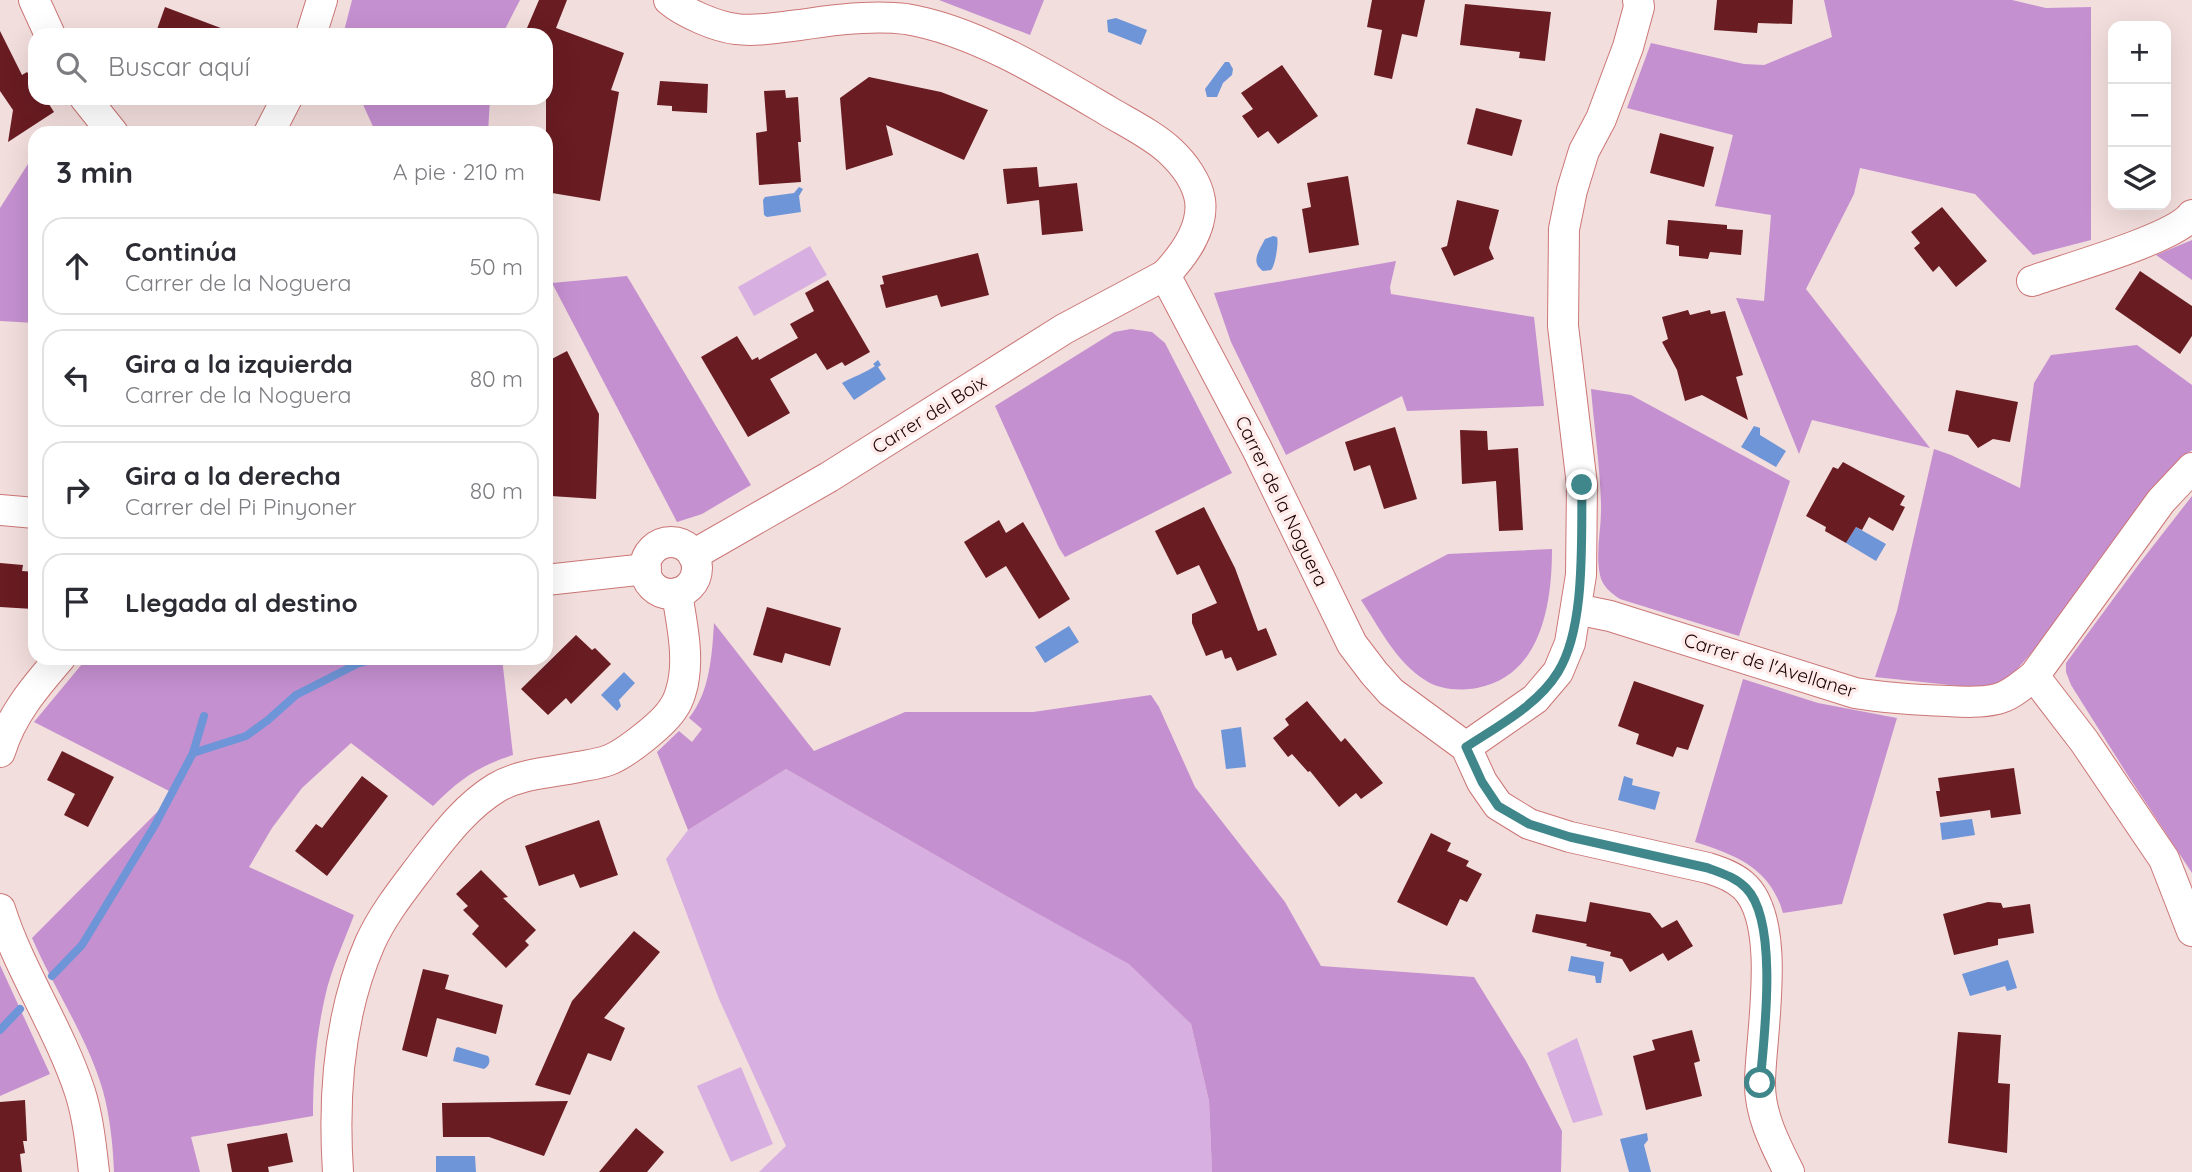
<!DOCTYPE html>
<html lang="es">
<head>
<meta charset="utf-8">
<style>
  body { margin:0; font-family:Quicksand,sans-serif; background:#f2f2f3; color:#2b2b33 }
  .controls { position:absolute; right:21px; top:21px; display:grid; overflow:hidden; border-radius:14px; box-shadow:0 7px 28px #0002 }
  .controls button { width:63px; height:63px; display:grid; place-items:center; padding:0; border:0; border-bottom:2px solid #e1e1e2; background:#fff; color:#2b2b33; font:35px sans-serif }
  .stop { position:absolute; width:21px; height:21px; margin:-16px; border:5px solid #3f878b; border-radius:50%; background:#fff }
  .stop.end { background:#3f878b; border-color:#fff; box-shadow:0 2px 7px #0008 }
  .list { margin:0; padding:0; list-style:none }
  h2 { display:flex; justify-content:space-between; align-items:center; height:91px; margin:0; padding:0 28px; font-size:30px }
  h2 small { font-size:23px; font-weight:400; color:#7c7c81 }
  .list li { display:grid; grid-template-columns:46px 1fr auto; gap:21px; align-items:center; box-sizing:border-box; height:98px; margin:0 14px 14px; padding:0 14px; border:2px solid #e1e1e2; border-radius:21px }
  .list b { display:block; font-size:26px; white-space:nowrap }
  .list p { margin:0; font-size:23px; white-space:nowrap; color:#7c7c81 }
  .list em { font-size:23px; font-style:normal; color:#7c7c81 }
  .icon { flex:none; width:38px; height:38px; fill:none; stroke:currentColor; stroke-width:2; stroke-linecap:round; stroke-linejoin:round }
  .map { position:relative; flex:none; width:2192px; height:1172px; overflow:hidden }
  .search { position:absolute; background:#fff; box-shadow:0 7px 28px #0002; left:28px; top:28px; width:525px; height:77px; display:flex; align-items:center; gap:18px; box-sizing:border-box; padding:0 24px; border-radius:21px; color:#7c7c81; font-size:26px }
  .panel { position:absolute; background:#fff; box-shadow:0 7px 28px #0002; left:28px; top:126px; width:525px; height:539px; border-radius:21px }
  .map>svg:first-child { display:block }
</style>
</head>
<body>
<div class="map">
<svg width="2192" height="1172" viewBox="0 0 2192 1172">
  <rect width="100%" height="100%" fill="#f2dedd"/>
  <g fill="#d8afe1">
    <polygon points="810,246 827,275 754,316 738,287"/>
    <polygon points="786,769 1008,897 1129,963 1191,1024 1209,1101 1212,1172 759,1172 786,1146 719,999 666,859 688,830"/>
    <polygon points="1577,1038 1603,1115 1573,1123 1547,1053"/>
    <polygon points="741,1067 773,1144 731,1162 697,1086"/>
  </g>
  <g fill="#c590d0">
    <polygon points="352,0 520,0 502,35 343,35"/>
    <polygon points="939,0 1044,0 1030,35"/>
    <polygon points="1824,0 2012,0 2046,8 2091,7 2091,240 2033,255 1975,194 1860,168 1854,194 1806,289 1930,448 1812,420 1799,454 1736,298 1764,301 1771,215 1715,206 1733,135 1627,108 1651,43 1744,64 1764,65 1832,37"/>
    <polygon points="360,98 490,98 488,133 376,133"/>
    <polygon points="35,153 35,323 0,321 0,208"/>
    <polygon points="2192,240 2192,280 2156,255"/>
    <polygon points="1396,261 1390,287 1391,294 1534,317 1544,406 1407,411 1402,396 1286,455 1231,342 1214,293"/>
    <polygon points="627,276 751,485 702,514 677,522 552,283"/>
    <polygon points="1131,329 1152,332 1165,343 1232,473 1065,557 1059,548 995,406 1114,332"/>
    <polygon points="2137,345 2192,385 2192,450 2175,465 2119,536 2039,644 2014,673 1997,685 1978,688 1875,677 1897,611 1934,449 1951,455 2020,488 2034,383 2051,355"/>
    <path d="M 1591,389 L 1631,395 L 1790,481 L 1739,636 L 1620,599 C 1611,593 1602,586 1600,575 C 1595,552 1602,527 1601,504 C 1600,466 1594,427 1591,389 Z"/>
    <polygon points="2192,496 2192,873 2127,774 2071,685 2066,672 2066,663 2139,564"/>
    <path d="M 1552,549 C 1552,605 1541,676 1477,688 C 1459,691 1440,690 1425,680 C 1396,662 1379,627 1361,600 L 1448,554 Z"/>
    <path d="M 714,623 L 814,751 L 905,712 L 1033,712 L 1151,695 L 1159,707 L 1195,787 L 1285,902 L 1321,966 L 1474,977 L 1526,1061 L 1562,1131 L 1561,1172 L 1212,1172 L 1209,1101 L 1191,1024 L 1129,964 L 1008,897 L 786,769 L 688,830 L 657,752 L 679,731 L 692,742 L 702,729 L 689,718 C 710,692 712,655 714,623 Z"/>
    <path d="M 87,658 L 502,658 L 513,755 C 478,766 459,780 433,806 L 351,743 L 302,788 L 272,828 L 249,867 L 354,915 C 344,942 331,969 325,997 C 316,1036 313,1076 313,1116 L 191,1137 L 200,1172 L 114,1172 C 113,1145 110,1117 103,1091 C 88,1038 54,989 32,938 L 175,794 L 34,722 Z"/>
    <path d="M 1743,679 L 1818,703 L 1897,718 L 1842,904 L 1783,913 C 1770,868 1736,855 1695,842 Z"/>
    <polygon points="0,965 50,1074 0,1096"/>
  </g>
  <g fill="#6e95d7">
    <polygon points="1116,18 1147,30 1141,45 1108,32 1107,20"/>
    <polygon points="1225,62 1229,62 1233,69 1232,75 1223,83 1217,97 1207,97 1205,89"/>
    <polygon points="799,187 803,189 799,196 801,212 767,217 764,215 763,200 765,197 794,193"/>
    <path d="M 1273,236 L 1277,237 C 1279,243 1275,266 1271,270 L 1263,271 C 1250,262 1259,251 1265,239 Z"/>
    <path d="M 878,360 L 881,365 L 878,367 L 886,379 L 854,400 L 842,383 C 853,377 865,373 875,366 L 873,364 Z"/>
    <polygon points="1754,426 1760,428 1760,435 1786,451 1776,467 1741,447"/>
    <polygon points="1856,527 1886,544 1876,561 1846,543"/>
    <polygon points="1069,626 1079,642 1045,663 1035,647"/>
    <polygon points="624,672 635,683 619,700 621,706 617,711 601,695"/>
    <polygon points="1241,727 1246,767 1226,769 1221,730"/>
    <polygon points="1624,776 1633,779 1632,785 1660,792 1655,810 1618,800"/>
    <polygon points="1972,819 1975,835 1942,840 1940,823"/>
    <polygon points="1571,956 1604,962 1601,983 1596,983 1595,976 1568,971"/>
    <polygon points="2008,960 2017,988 2007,991 2005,986 1970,996 1962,974"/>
    <path d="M 458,1047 L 488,1056 C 491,1061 489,1066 484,1069 L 453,1061 L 456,1048 Z"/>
    <polygon points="1647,1133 1648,1140 1644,1145 1651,1172 1629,1172 1620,1139"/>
    <polygon points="436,1156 475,1156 476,1172 436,1172"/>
  </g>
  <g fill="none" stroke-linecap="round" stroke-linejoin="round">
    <g stroke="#6e95d7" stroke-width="8">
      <polyline points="193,753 246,736 268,720 296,695 357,664 377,658"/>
      <polyline points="52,976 82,945 155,825 193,753 204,716"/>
      <polyline points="0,1030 20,1009"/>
    </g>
  </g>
  <g fill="#691c22">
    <polygon points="539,0 567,0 556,28 624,53 611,90 619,92 600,201 546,192 546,35 524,35"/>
    <polygon points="1372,0 1425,0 1417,37 1402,34 1392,79 1374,75 1382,30 1367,27"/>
    <polygon points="1717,0 1793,0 1792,24 1758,23 1757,33 1714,30"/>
    <polygon points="1465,4 1551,12 1545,61 1519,58 1520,52 1460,45"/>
    <polygon points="165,7 234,33 233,35 155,35"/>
    <polygon points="0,31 22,75 27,72 35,84 35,98 45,98 54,112 8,142 13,110 0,91"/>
    <polygon points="1282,65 1318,116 1278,144 1268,131 1258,138 1242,116 1253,109 1241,93"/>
    <polygon points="869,77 941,92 988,110 964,160 886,125 893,155 846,170 840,98"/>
    <polygon points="660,81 708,84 707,113 672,111 672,106 657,105"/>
    <polygon points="785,90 786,98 798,97 801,142 798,142 801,182 759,185 756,133 767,131 764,91"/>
    <polygon points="1476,108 1522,120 1512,156 1467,144"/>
    <polygon points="1660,133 1714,147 1704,187 1650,173"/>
    <polygon points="1037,167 1039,187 1077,183 1083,231 1042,235 1039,200 1007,204 1003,169"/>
    <polygon points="1348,176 1359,245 1309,253 1302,209 1311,207 1307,183"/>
    <polygon points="1457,200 1499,210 1489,248 1494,259 1454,276 1441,248 1447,246"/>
    <polygon points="1942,207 1987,261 1956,287 1939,266 1933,272 1914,248 1920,243 1911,232"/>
    <polygon points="1668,220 1727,225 1727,229 1743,230 1741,255 1710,252 1708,259 1679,256 1679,246 1666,244"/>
    <polygon points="978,253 989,295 941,307 937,295 886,308 880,285 884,284 882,276"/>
    <polygon points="2140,271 2192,306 2192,336 2180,354 2115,309"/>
    <polygon points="828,280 870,352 845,366 842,362 827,370 816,353 770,379 790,413 748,437 701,357 737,336 752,360 758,357 759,360 798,338 790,324 814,311 805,293"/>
    <polygon points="1688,310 1690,315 1710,310 1711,314 1725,311 1743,375 1736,377 1748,420 1702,395 1685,401 1677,370 1662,342 1668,339 1662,317"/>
    <polygon points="567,351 599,414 596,499 551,496 553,422 546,408 546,362"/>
    <polygon points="1956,390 2018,402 2010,442 1993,439 1978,448 1968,435 1948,431"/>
    <polygon points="1395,427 1417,499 1384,509 1370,465 1354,471 1345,442"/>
    <polygon points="1460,430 1487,431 1488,450 1518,448 1523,530 1499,531 1496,481 1462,484"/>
    <polygon points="1843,462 1905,496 1900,505 1905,507 1893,531 1869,517 1862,530 1856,527 1846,543 1825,531 1826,527 1806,516 1833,467 1838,469"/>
    <polygon points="1204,507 1235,568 1258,631 1266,628 1277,655 1237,671 1231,657 1225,659 1222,650 1206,656 1192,623 1192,614 1217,603 1199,565 1177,575 1155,531"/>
    <polygon points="999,520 1006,533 1023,522 1070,599 1039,619 1006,566 986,578 964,542"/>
    <polygon points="0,563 23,565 22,571 35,572 33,609 0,607"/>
    <polygon points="767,607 841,628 830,666 785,653 782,663 753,655"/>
    <polygon points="576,635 592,650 595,648 611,664 571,704 566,698 548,715 521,689"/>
    <polygon points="1634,681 1704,705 1688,750 1677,747 1673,757 1636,744 1639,734 1618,726"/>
    <polygon points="1307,701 1341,742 1345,738 1383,783 1361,799 1356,793 1339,807 1310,771 1308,772 1292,754 1288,757 1273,738 1289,725 1285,719"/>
    <polygon points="62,751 114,777 88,827 64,815 75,794 47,780"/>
    <polygon points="2014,768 2021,814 1991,818 1990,810 1940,817 1936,791 1940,791 1938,778"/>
    <polygon points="362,776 388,796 327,876 295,851 316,824 322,828"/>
    <polygon points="599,820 618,875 580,888 574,874 539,886 525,846"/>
    <polygon points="1431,833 1451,843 1447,851 1469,861 1466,866 1482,874 1467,902 1460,899 1447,926 1397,902"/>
    <polygon points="481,870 508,897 503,898 536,930 525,941 529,945 506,968 472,934 479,926 463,910 468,906 456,894"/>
    <polygon points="1590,902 1650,913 1662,928 1677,920 1693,946 1668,961 1663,953 1630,972 1622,959 1610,956 1611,952 1586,946 1587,944 1532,932 1536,914 1586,922"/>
    <polygon points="1988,902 2001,903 2003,908 2030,904 2034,933 1998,939 1998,945 1954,955 1943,914"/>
    <polygon points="634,931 660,952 604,1018 625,1028 611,1061 588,1053 570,1095 535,1085 572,1001"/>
    <polygon points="423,969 449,975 445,989 503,1005 496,1034 437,1018 427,1057 402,1050"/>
    <polygon points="1692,1030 1700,1061 1694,1063 1702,1096 1646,1110 1633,1056 1655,1050 1652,1040"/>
    <polygon points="1958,1032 2001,1035 1998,1083 2010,1084 2007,1153 1948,1143"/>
    <polygon points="25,1100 27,1141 23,1141 25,1153 20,1154 22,1172 0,1172 0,1102"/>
    <polygon points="568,1101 544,1156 489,1137 443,1137 442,1103"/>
    <polygon points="636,1128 664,1152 647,1172 599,1172"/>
    <polygon points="287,1133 293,1162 268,1167 269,1172 232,1172 227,1144"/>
  </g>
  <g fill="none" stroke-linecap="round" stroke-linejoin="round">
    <defs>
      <g id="minor">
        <polyline points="34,0 50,35"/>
        <path d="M 669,0 C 684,13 717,27 736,29 C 756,32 780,27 800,25 C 831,20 875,15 906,19 C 974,30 1049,76 1108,111 C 1128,123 1153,135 1170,151 C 1184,164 1197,182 1200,200 C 1204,229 1183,256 1165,275 L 1257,449 L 1352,644 L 1374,673 L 1391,692 L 1466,747 L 1482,782 L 1498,805 L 1529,824 L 1570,837 L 1708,868 C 1721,872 1735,877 1745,887 C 1782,924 1761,1033 1760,1081 C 1759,1114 1775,1144 1789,1172"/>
        <polyline points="311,35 322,0"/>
        <polyline points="85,98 113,133"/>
        <polyline points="269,133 287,98"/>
        <path d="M 2032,281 C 2065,269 2174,239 2192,215"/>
        <polyline points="0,510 35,513"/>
        <circle cx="671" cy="568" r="26"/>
        <polyline points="693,555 829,477 1064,329 1165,275"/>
        <polyline points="546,580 646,569"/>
        <path d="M 1576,609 L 1610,616 L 1855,693 C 1886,698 1917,700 1948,701 C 1964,702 1981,703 1997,699 C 2011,696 2023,684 2034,676 L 2161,501 L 2192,468"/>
        <polyline points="2034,676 2084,741 2164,859 2192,931"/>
        <polyline points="1466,747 1535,699 1558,672 1570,643 1581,575 1582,485 1563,326 1564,229 1572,190 1584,151 1601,119 1628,47 1639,7 1638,0"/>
        <path d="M 0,752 C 11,715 35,687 60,658"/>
        <path d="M 0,909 C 20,972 59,1028 80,1092 C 88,1117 91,1146 94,1172"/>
        <path d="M 338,1172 C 333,1096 339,1014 370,943 C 384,912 406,886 426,859 C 446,833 468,805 496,788 C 521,773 550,773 578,767 C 588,765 599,764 609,760 C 625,754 665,723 674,707 C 679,700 683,686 684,677 C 688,650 681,620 677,593"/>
      </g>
    </defs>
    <use href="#minor" stroke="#cc7676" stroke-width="32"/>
    <use href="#minor" stroke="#fff" stroke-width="30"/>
  </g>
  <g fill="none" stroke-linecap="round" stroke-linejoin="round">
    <path stroke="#3f878b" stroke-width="9" d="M 1582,485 C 1581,538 1586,627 1558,672 C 1538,705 1498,726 1466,747 L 1482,782 L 1498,806 L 1529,824 L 1570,837 L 1708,868 C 1721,873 1735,877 1746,888 C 1779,921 1764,1038 1760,1083"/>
  </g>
  <g text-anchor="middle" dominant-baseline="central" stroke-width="7" stroke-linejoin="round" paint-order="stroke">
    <g font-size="19" fill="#1d0103" stroke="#ffebea">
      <text transform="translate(929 414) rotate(-32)">Carrer del Boix</text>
      <text transform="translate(1282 501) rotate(64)">Carrer de la Noguera</text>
      <text transform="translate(1770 665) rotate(17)">Carrer de l'Avellaner</text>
    </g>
  </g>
</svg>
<div class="controls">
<button>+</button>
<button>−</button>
<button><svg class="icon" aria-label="layers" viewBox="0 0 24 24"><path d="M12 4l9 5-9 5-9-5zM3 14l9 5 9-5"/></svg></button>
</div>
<div class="stop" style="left:1760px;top:1083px"></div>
<div class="stop end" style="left:1582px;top:485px"></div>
<div class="search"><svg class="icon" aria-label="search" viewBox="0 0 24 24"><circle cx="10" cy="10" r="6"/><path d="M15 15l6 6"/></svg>Buscar aquí</div>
<section class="panel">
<h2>3 min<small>A pie · 210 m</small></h2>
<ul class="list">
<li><svg class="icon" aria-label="ahead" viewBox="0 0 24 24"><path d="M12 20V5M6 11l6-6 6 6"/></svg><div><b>Continúa</b><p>Carrer de la Noguera</p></div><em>50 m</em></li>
<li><svg class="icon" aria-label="left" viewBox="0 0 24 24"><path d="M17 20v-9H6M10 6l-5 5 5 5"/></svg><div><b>Gira a la izquierda</b><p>Carrer de la Noguera</p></div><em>80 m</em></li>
<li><svg class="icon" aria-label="right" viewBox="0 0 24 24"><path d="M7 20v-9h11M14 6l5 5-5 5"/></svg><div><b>Gira a la derecha</b><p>Carrer del Pi Pinyoner</p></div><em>80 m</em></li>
<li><svg class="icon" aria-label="arrive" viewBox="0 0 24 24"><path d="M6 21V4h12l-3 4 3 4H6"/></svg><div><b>Llegada al destino</b></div></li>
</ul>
</section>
</div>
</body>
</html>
